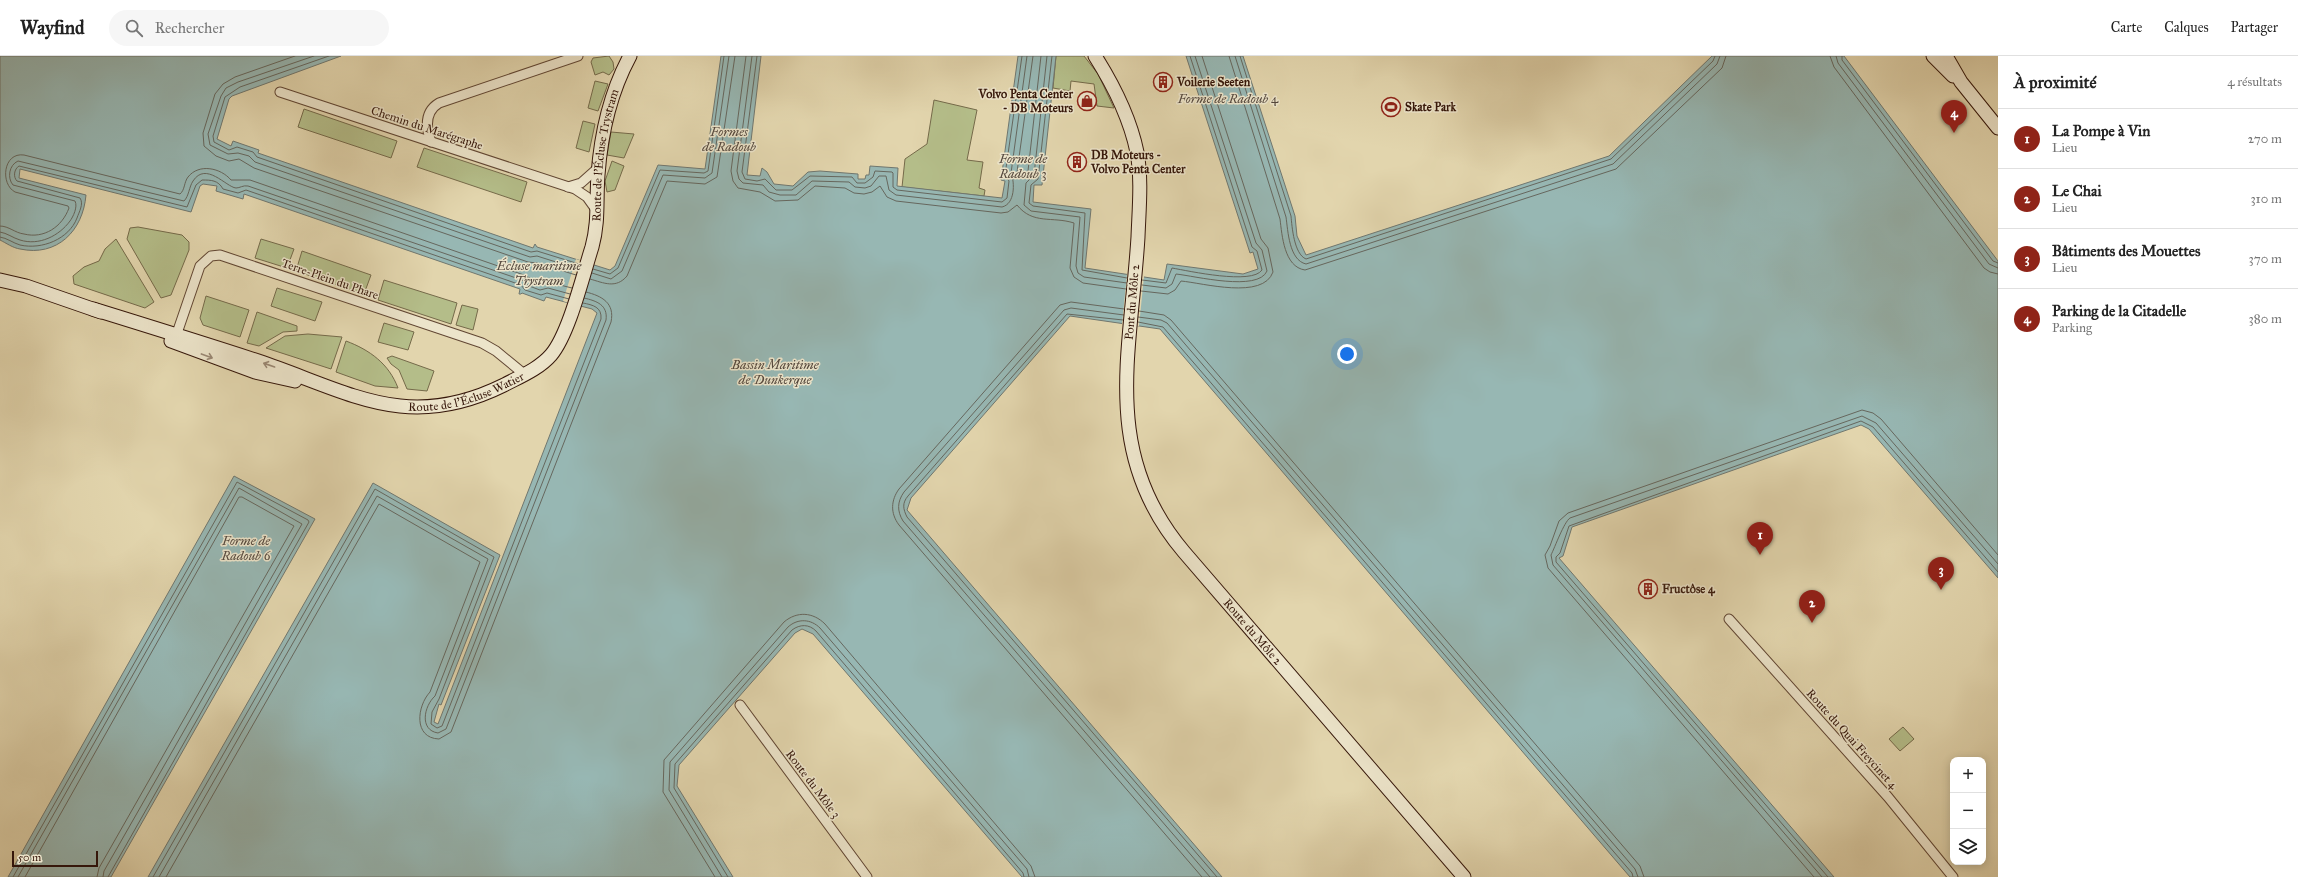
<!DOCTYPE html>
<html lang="fr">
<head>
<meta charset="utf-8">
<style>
  body { margin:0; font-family:"IM FELL Great Primer",serif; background:#f6f6f6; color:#222 }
  .controls { position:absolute; right:12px; bottom:12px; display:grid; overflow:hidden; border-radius:8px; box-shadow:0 2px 10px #0003 }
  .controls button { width:36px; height:36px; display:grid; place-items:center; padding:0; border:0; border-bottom:1px solid #e0e0e0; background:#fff; color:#222; font:20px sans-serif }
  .scale { position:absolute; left:12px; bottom:10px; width:86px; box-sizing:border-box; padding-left:4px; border:2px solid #36170a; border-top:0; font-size:11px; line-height:14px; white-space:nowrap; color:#36170a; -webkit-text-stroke:3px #ece4ca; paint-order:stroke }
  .you { position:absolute; left:1347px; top:298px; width:14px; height:14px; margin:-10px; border:3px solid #fff; border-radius:50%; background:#1a73e8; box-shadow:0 0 0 6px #1a73e833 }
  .badge { display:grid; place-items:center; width:26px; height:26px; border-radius:50%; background:#8f2418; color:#fff; font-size:13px; font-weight:700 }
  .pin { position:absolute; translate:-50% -33px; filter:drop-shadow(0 1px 2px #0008) }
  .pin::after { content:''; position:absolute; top:21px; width:14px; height:12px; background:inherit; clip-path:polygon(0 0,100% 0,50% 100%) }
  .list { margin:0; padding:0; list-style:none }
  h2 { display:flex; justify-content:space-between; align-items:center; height:52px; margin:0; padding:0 16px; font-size:17px }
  h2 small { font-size:13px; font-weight:400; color:#767676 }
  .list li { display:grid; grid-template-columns:26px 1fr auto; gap:12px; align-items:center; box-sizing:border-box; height:60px; padding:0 16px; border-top:1px solid #e0e0e0 }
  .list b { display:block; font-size:15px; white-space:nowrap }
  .list p { margin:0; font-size:13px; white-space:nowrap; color:#767676 }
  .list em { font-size:13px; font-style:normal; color:#767676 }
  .icon { flex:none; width:22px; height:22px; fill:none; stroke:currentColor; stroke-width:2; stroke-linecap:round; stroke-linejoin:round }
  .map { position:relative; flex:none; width:1998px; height:821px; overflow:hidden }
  header { display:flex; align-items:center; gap:24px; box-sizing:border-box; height:56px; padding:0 20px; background:#fff; border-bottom:1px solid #e0e0e0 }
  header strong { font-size:19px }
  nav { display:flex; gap:22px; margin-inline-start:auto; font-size:14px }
  .search { width:280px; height:36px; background:#f6f6f6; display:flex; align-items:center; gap:10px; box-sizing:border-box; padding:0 14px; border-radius:22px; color:#767676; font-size:15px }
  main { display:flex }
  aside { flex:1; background:#fff }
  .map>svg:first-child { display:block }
</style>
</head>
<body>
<header>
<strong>Wayfind</strong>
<div class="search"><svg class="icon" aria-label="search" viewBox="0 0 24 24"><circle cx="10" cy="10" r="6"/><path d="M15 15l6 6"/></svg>Rechercher</div>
<nav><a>Carte</a><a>Calques</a><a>Partager</a></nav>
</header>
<main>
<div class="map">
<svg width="1998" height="821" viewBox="0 0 1998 821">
  <rect width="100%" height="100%" fill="#e2d5ad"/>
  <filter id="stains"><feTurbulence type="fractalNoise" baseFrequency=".005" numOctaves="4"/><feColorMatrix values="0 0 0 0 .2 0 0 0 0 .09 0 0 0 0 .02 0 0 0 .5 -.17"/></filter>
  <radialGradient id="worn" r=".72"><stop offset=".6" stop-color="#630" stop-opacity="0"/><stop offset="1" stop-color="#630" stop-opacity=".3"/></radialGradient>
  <g fill="#b4bd89" stroke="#756a4a">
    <polygon points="609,0 613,6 614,13 609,19 603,16 595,19 591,6 593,2"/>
    <polygon points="1056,0 1084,0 1098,18 1114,52 1097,50 1094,28 1071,25 1070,35 1053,32"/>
    <polygon points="595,25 608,28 598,55 588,52"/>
    <polygon points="934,44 977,54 967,104 983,106 979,132 985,134 984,140 902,131 905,103 927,88"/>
    <polygon points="304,53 397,85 391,102 298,71"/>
    <polygon points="583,65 595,68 589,96 576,92"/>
    <polygon points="611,76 634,78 624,102 607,99"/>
    <polygon points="424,92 527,126 521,146 417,111"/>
    <polygon points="612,105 624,110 615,134 607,136 605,125"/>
    <polygon points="138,171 182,179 189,186 189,194 171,239 161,242 127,183 130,172"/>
    <polygon points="116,183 154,246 145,252 74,228 73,220 84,211 99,205 105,193"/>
    <polygon points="261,183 294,193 287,212 255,202"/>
    <polygon points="302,195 371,219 364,238 296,215"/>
    <polygon points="384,224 457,247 451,268 378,244"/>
    <polygon points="277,232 322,246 315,265 271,250"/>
    <polygon points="206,240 249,254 240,281 203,269 200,262"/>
    <polygon points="462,249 478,253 473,274 456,269"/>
    <polygon points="257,256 297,270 297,275 283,276 259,290 247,287"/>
    <polygon points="384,267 414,276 408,294 378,286"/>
    <polygon points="308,278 342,281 331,313 266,292 285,280"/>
    <path d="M 346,285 C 370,294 389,308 398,332 L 375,330 L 336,316 Z"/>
    <polygon points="392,300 434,315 427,335 407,333 399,314 391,308 387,302"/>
    <polygon points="1903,671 1914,683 1900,695 1889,683"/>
  </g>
  <g fill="#97b7b3" stroke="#70776f">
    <path d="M 0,0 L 341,0 L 232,40 L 229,43 L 217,83 L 231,90 L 233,85 L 259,94 L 258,97 L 533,192 L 535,188 L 537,191 L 610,214 L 615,210 L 658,109 L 705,113 L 721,0 L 761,0 L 747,119 L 760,120 L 762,112 L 767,116 L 774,128 L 793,130 L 808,116 L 820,115 L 858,118 L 858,123 L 865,123 L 866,119 L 869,119 L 870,110 L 898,112 L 897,130 L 1002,142 L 1005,125 L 1001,124 L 1018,0 L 1056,0 L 1042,129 L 1034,129 L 1033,146 L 1091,153 L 1085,212 L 1164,224 L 1167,208 L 1243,218 L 1258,213 L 1253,196 L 1250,197 L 1186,0 L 1243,0 L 1295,160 L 1297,180 L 1306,199 L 1609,100 L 1712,0 L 1844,0 L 1998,205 L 1998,522 L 1869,373 L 1861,369 L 1572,471 L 1563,500 L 1559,502 L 1834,821 L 1630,821 L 1160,273 L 1070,260 L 911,442 L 907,454 L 1222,821 L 1022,821 L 813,578 L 802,573 L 795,577 L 679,709 L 677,730 L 733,821 L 148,821 L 373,427 L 500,499 L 441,649 L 439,648 L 434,666 L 438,668 L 597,257 L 592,253 L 546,241 L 544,245 L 522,237 L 521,238 L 519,238 L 520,233 L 244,138 L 243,143 L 216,135 L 217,130 L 203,128 L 200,130 L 191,156 L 20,113 L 19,122 L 86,139 C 83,175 57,201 20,193 C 13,192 6,187 0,184 Z"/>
    <polygon points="234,420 315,463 111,821 8,821"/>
  </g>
  <g fill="#e2d5ad">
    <polygon points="576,203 591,208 577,250 563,245"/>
    <polygon points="1127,218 1144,220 1139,270 1122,268"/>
  </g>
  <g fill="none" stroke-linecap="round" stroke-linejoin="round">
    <g stroke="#66675e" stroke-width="1">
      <polyline points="295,0 235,21 223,28 215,38 203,77 204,90 216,100 229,105 239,103 254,112 528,206 537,207 576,219"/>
      <polyline points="314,0 238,26 226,32 221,40 208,78 210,89 228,98 238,97 249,100 255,106 530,201 537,200 578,213"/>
      <polyline points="329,0 240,31 225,41 213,80 214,86 229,94 237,91 253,96 257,101 531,196 537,195 579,208"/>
      <path d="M 746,0 L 731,115 L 733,125 L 738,132 L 760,136 L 775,145 L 798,144 L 815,130 L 845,132 L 854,137 L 864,138 L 872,136 L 880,130 L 887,141 L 896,145 L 1001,157 L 1008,156 L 1017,149 C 1033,169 1052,160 1074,167 L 1070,212 L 1074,221 L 1083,227 L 1126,233"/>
      <path d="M 752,0 L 737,115 L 739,123 L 743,127 L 763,129 L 769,136 L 780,139 L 796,139 L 812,125 L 849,126 L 855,131 L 865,132 L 871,130 L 879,120 L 886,120 L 889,134 L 896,139 L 1002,151 C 1015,148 1015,127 1011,117 L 1027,0"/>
      <polyline points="757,0 742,116 745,123 757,125 765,123 776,134 792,134 810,120 852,121 857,127 865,127 873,121 875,115 892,116 893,117 893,131 897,134 1002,146 1007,142 1009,125 1005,119 1022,0"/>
      <polyline points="1033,0 1017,116 1021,122 1028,115 1041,0"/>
      <polyline points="1047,0 1034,119 1026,127 1024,149 1031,155 1080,161 1076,210 1078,217 1084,221 1127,227"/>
      <polyline points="1052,0 1038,123 1031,129 1029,147 1033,150 1085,157 1082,214 1127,222"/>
      <path d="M 1229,0 L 1280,163 C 1282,179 1284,211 1305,214 L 1616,113 L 1722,12 L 1726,0"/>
      <path d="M 1235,0 L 1286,161 C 1288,175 1289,204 1306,208 L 1613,108 L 1717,8 L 1720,0"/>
      <path d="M 1240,0 L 1291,160 C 1292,171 1294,198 1306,203 L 1611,103 L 1713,5 L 1715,0"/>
      <polyline points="1830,0 1834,11 1984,212 1990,216 1998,218"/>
      <polyline points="1836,0 1838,7 1989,208 1998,212"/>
      <polyline points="1842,0 1842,4 1993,205 1998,207"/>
      <path d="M 0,170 C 9,170 15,177 24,178 C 44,183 62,171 69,152 L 68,150 L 15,136 C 0,128 3,96 24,99 L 180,138 C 185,134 184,126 188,121 C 199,107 221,112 231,124 L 250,124 L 524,219 L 539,227 L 548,226 L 572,232"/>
      <path d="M 0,176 C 7,177 13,182 20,184 C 39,190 59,180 70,165 C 73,161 78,151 75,145 L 13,129 C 7,122 9,109 18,105 L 184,145 C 189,140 189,131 193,125 C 206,105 226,131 236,132 C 240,132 243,129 248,130 L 522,224 L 529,230 L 540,234 L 548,232 L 570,238"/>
      <path d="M 0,181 C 7,182 13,187 20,189 C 42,194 69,183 77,162 C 79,156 84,148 80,142 L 17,125 C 13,121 14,113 19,110 L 187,151 L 196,129 L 202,124 C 211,124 218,124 223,133 L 238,137 L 246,134 L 521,229 L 525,234 L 541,239 L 547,237 L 569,243"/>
      <polyline points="593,213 610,218 618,212 660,114 704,117 708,115 724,0"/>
      <polyline points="592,217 611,223 622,215 663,119 705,122 712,117 729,0"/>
      <path d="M 590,223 C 604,227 616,233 627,220 L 667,125 L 705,128 L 717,121 L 735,0"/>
      <path d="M 1142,224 L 1166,227 L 1172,212 C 1189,215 1252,229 1262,214 L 1257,195 L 1252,191 L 1190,0"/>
      <path d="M 1142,229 L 1166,232 L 1172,228 L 1176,218 C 1195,220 1258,236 1267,215 L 1262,194 L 1256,187 L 1195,0"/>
      <path d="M 1141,235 L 1168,238 L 1175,234 L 1181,225 C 1203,227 1263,244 1273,216 L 1268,192 L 1261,183 L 1202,0"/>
      <path d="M 1124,253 L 1071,246 L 1060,249 L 899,433 C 891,444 890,457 899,469 L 1202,821"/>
      <polyline points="1139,255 1164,259 1171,264 1640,810 1644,821"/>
      <path d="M 1124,259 L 1071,252 L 1064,254 L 904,436 C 897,446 897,455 903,465 L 1210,821"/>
      <polyline points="1138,261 1161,264 1167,267 1635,813 1638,821"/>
      <path d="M 1123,264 L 1067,258 L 908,440 C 902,447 903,453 907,461 L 1217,821"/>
      <polyline points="1138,266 1163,271 1632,817 1633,821"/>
      <polyline points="13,821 237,426 308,464 309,466 108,821"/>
      <polyline points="18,821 239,432 302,468 104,815 103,821"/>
      <polyline points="25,821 239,441 242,441 294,470 99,812 97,821"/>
      <path d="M 153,821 L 375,433 L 494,501 L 439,643 L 432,656 L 431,668 L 437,672 L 442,670 L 601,263 C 602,251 593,249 583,247"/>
      <path d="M 159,821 L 377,440 L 488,503 L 435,640 C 424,650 419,674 438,677 L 446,673 L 606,264 C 608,249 597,245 584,242"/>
      <path d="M 166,821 L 379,448 L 480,506 L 430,636 C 417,650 413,682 439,683 L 451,676 L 611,266 C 615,247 602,240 586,236"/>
      <path d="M 715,821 L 663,736 L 664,704 L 784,566 C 797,555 813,556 825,568 L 1031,810 L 1035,821"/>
      <path d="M 722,821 L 669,734 L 670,706 L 788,571 C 798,562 811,563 820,572 L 1027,813 L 1029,821"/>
      <path d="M 728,821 L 674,732 L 675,708 L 792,574 C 800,568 809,568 816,575 L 1023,817 L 1024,821"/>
      <polyline points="1814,821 1548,512 1545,499 1550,490 1559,465 1568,457 1862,354 1873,357 1881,363 1998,499"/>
      <path d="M 1822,821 L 1553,509 L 1551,499 C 1555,491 1564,466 1570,462 L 1862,360 L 1876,367 L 1998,508"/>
      <polyline points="1828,821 1556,506 1556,501 1560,497 1569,470 1861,365 1873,371 1998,516"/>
    </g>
    <defs>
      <g id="street">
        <polyline points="280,36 575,133 587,141 597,155"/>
        <path d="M 431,86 C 426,72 424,56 439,47 L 578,0"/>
        <polyline points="568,131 581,127 599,111"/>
        <polyline points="175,283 200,210 211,200 220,199 482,287 496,295 524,318"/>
        <polyline points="1729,563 1888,741 1953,821"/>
        <polyline points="740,649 867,821"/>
      </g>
      <g id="secondary">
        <path id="s1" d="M 1095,0 C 1114,30 1130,62 1137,96 C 1142,124 1139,153 1138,181 C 1131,297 1100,397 1184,496 L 1464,821"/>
        <polyline points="1933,0 1953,20"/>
        <polyline points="1946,0 1961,26 1998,72"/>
        <polyline points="0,224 26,230 101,256"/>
        <path id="s2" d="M 93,253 C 148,270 203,287 258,305 C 350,336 407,377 504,329 C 519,321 539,313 551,299 C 569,278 583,219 592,191 C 599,166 596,144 598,119 C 601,77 610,37 630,0"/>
        <polyline points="171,285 255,316 295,325"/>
      </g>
    </defs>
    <use href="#street" stroke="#614633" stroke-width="11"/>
    <use href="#secondary" stroke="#36170a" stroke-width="15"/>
    <use href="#street" stroke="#ece4ca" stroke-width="9"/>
    <use href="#secondary" stroke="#ece4ca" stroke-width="13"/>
  </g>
  <defs><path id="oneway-shaft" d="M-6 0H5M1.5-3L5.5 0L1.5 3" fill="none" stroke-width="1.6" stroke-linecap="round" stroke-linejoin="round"/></defs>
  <g stroke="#9a8874">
    <use href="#oneway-shaft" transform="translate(207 300) rotate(20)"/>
    <use href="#oneway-shaft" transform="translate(269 309) rotate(-161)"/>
  </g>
  <defs>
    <symbol id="building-ring" viewBox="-11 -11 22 22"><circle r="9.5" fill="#ece4ca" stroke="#8f2418" stroke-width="1.5"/><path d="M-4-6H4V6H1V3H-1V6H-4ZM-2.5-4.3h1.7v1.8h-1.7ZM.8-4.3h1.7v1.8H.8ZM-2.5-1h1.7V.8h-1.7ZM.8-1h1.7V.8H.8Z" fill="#8f2418"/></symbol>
    <symbol id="shop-ring" viewBox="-11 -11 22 22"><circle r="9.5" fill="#ece4ca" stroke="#8f2418" stroke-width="1.5"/><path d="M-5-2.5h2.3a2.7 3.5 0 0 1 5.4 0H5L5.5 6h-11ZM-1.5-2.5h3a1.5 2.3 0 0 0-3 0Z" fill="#8f2418"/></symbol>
    <symbol id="stadium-ring" viewBox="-11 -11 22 22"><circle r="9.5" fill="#ece4ca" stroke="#8f2418" stroke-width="1.5"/><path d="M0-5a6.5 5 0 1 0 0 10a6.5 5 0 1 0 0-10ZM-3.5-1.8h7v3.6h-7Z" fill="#8f2418"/></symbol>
  </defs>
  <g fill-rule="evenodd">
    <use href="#building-ring" x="1152" y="15" width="22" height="22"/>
    <use href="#shop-ring" x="1076" y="34" width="22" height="22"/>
    <use href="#stadium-ring" x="1380" y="40" width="22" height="22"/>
    <use href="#building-ring" x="1066" y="95" width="22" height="22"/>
    <use href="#building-ring" x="1637" y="522" width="22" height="22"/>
  </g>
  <g text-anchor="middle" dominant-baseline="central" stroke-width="3" stroke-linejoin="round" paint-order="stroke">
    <g font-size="12" font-weight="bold" fill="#36170a" stroke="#ece4ca" text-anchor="start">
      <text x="1177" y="26">Voilerie Seeten</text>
      <text x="1073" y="38" text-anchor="end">Volvo Penta Center<tspan x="1073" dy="14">- DB Moteurs</tspan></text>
      <text x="1405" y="51">Skate Park</text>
      <text x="1091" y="99">DB Moteurs -<tspan x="1091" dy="14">Volvo Penta Center</tspan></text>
      <text x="1662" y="533">Fructôse 4</text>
    </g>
    <g font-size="12" fill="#36170a" stroke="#ece4ca">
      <text transform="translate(427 72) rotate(18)">Chemin du Marégraphe</text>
      <text stroke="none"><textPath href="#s2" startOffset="695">Route de l'Écluse Trystram</textPath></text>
      <text transform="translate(330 223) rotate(19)">Terre-Plein du Phare</text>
      <text transform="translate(1132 246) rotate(-85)">Pont du Môle 2</text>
      <text stroke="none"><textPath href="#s2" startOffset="391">Route de l'Écluse Watier</textPath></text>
      <text stroke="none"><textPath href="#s1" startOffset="625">Route du Môle 2</textPath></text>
      <text transform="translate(1852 683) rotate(48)">Route du Quai Freycinet 4</text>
      <text transform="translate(813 728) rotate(53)">Route du Môle 3</text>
    </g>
    <g font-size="13" font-style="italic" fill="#53473d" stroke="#ece4ca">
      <text x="1228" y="43">Forme de Radoub 4</text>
      <text x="729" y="76">Formes<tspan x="729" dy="15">de Radoub</tspan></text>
      <text x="1023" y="103">Forme de<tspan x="1023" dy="15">Radoub 3</tspan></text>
      <text x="539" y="210">Écluse maritime<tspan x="539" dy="15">Trystram</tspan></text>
      <text x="775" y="309">Bassin Maritime<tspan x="775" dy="15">de Dunkerque</tspan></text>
      <text x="246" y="485">Forme de<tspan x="246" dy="15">Radoub 6</tspan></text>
    </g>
  </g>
  <rect width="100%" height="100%" filter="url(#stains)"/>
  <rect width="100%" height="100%" fill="url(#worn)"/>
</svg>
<div class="controls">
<button>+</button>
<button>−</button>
<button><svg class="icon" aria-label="layers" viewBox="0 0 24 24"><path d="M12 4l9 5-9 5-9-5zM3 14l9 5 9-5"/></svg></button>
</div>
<div class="scale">50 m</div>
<div class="you"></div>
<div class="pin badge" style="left:1760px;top:499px">1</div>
<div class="pin badge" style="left:1812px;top:567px">2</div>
<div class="pin badge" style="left:1941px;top:534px">3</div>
<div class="pin badge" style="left:1954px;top:77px">4</div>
</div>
<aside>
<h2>À proximité<small>4 résultats</small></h2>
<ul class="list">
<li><span class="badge">1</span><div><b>La Pompe à Vin</b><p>Lieu</p></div><em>270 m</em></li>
<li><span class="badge">2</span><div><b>Le Chai</b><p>Lieu</p></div><em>310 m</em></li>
<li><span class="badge">3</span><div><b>Bâtiments des Mouettes</b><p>Lieu</p></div><em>370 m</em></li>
<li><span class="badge">4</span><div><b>Parking de la Citadelle</b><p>Parking</p></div><em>380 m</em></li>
</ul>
</aside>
</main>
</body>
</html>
